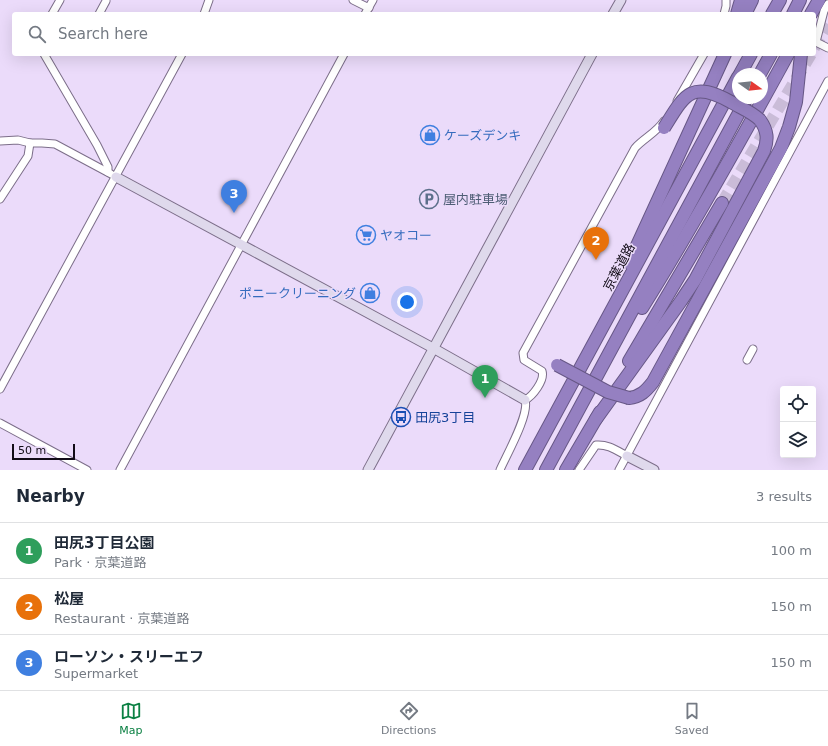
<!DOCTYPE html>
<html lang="en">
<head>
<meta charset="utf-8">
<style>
  body { margin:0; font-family:"DejaVu Sans","Noto Sans JP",sans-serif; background:#f6f6f7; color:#1f2937 }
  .controls { position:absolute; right:12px; bottom:12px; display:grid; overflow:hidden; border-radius:4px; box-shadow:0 4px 16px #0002 }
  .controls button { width:36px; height:36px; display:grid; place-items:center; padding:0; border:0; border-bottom:1px solid #e0e1e3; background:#fff; color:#1f2937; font:20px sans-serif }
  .compass { position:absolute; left:732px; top:68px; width:36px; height:36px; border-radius:50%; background:#fff; box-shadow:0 4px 16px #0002; rotate:105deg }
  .scale { position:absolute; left:12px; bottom:10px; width:63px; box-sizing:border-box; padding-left:4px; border:2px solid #120c17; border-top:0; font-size:11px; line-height:14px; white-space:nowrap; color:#120c17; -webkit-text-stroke:3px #ebdbfa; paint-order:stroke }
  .you { position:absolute; left:407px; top:302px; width:14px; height:14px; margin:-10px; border:3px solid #fff; border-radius:50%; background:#1a73e8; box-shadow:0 0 0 6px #1a73e833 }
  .badge { display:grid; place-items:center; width:26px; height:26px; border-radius:50%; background:#0b8043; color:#fff; font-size:13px; font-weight:700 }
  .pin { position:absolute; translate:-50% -33px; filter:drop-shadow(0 1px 2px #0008) }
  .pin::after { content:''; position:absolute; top:21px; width:14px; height:12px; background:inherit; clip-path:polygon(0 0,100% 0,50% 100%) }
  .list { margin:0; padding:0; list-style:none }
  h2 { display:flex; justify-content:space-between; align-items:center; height:52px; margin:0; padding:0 16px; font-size:17px }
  h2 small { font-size:13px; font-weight:400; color:#747a83 }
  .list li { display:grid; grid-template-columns:26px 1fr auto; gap:12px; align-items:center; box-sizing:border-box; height:56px; padding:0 16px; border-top:1px solid #e0e1e3 }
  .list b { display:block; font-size:15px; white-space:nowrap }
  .list p { margin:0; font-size:13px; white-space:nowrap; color:#747a83 }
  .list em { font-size:13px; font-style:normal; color:#747a83 }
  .icon { flex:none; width:22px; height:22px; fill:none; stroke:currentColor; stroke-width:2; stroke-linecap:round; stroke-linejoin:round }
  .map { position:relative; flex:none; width:828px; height:470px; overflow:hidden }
  .search { position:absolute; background:#fff; box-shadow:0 4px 16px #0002; left:12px; right:12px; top:12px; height:44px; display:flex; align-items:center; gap:10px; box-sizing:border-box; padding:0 14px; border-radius:4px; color:#747a83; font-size:15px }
  .sheet { height:220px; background:#fff }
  nav { display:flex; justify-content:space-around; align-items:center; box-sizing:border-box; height:56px; border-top:1px solid #e0e1e3; background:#fff; font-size:11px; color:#747a83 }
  nav a { display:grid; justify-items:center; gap:2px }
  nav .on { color:#0b8043 }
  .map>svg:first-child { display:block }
</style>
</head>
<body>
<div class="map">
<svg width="828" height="470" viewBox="0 0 828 470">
  <rect width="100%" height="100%" fill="#ebdbfa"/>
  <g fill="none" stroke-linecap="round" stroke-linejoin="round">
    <g stroke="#cabcd8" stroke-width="12" stroke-dasharray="12 6" stroke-linecap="butt">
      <polyline points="814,48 828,24"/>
      <polyline points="722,203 811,54"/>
    </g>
    <defs>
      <g id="street">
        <polyline points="353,0 369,8"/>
        <polyline points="828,4 824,11 816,42 828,48"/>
        <polyline points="52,14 60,0"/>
        <polyline points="99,14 106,1"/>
        <polyline points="204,14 209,0"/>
        <polyline points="365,14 373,0"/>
        <polyline points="724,14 726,6 726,0"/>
        <polyline points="44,54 97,145 108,167 108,172"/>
        <polyline points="677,101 704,54"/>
        <polyline points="0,141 18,140 30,143 42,143 55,144 111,174"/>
        <polyline points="0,199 28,156 30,143"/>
        <polyline points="747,360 753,349"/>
        <polyline points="0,389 182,54"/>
        <polyline points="0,423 87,470"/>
        <polyline points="120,470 344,54"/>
        <path d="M 500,470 C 506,456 530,414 525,400 C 533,396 545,380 542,371 L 524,360 L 523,353 L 635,148 C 644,138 656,133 664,121"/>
        <path d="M 579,470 L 596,445 C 608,444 616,450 627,456"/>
        <polyline points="619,470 828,81"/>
      </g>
      <g id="secondary">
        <polyline points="613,14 621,0"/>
        <polyline points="116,177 433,348 525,400"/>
        <polyline points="627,456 654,470"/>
        <polyline points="368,470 592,54"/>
      </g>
      <g id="highway">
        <polyline points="737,14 741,0"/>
        <polyline points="745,14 752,0"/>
        <polyline points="772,14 780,0"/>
        <polyline points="793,14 800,0"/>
        <polyline points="811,14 819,0"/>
        <polyline points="740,74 751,54"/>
        <polyline points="760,74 771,54"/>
        <polyline points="629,263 725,54"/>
        <path d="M 642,308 C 694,225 741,140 788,54"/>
        <polyline points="629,361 722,203"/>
        <path d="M 629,398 C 640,397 646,391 653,382 L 781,148 L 789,127 L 796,102 L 801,54"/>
        <path d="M 596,419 L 681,301 L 695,280 L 764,151 C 768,140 768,131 760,120"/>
        <polyline points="525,470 738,77"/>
        <polyline points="546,470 747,98"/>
        <polyline points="566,470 600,412"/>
      </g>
    </defs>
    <use href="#street" stroke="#7c6e89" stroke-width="9"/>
    <use href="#secondary" stroke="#7c6e89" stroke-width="11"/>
    <use href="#highway" stroke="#675786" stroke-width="14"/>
    <use href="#street" stroke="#fff" stroke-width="7"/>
    <use href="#secondary" stroke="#dfd9ec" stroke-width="9"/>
    <use href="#highway" stroke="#9580c1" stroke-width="12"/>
    <defs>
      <g id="highway-bridge">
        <path d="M 664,128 C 685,94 691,80 731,102 C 741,108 752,112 760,120"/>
        <polyline points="557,365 608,392 629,398"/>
      </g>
    </defs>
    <use href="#highway-bridge" stroke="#675786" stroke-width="14" stroke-linecap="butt"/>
    <use href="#highway-bridge" stroke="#9580c1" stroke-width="12"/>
  </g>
  <defs>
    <symbol id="shop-ring" viewBox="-11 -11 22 22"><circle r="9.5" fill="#ebdbfa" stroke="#3f7fe0" stroke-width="1.5"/><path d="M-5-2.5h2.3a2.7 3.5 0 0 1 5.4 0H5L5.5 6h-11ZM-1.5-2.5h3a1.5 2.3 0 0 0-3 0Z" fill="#3f7fe0"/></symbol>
    <symbol id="parking-ring" viewBox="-11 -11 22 22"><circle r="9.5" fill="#ebdbfa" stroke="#5c6f8a" stroke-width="1.5"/><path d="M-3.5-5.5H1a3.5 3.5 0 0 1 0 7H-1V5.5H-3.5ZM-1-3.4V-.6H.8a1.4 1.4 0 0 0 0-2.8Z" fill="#5c6f8a"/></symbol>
    <symbol id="supermarket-ring" viewBox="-11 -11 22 22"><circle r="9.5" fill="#ebdbfa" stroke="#3f7fe0" stroke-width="1.5"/><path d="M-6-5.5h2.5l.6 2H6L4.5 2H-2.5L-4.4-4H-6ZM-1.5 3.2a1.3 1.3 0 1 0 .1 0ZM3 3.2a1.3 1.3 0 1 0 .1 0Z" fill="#3f7fe0"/></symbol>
    <symbol id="bus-ring" viewBox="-11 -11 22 22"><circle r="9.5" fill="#ebdbfa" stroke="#1a4fb4" stroke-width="1.5"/><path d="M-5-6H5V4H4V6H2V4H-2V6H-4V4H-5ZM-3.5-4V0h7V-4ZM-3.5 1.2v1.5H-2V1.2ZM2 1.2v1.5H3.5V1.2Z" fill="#1a4fb4"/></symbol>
  </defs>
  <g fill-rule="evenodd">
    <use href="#shop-ring" x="419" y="124" width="22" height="22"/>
    <use href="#parking-ring" x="418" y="188" width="22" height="22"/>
    <use href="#supermarket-ring" x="355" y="224" width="22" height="22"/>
    <use href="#shop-ring" x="359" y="282" width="22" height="22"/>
    <use href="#bus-ring" x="390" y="406" width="22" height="22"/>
  </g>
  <g text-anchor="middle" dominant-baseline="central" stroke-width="3" stroke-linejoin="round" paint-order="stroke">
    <g font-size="13" fill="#366cbe" stroke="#ebdbfa" text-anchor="start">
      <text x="444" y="135">ケーズデンキ</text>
      <text x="380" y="235">ヤオコー</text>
      <text x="356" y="293" text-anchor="end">ポニークリーニング</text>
    </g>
    <g font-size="13" fill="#4e5e75" stroke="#ebdbfa" text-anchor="start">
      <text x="443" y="199">屋内駐車場</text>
    </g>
    <g font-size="13" fill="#120c17" stroke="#ebdbfa">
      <text transform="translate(619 267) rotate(-62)">京葉道路</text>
    </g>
    <g font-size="13" fill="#164399" stroke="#ebdbfa" text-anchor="start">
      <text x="415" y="417">田尻3丁目</text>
    </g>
  </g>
</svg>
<div class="controls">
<button><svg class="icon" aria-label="locate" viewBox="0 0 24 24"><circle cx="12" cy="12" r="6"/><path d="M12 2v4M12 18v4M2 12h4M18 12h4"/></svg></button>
<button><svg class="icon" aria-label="layers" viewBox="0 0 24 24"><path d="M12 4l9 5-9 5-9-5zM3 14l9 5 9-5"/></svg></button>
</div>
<svg class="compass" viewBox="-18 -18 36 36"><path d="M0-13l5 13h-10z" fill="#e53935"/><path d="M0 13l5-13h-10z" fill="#747a83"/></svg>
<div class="scale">50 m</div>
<div class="you"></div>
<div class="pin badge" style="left:485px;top:398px;background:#2e9e5b">1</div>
<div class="pin badge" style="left:596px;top:260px;background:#e8710a">2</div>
<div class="pin badge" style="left:234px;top:213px;background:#3f7fe0">3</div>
<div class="search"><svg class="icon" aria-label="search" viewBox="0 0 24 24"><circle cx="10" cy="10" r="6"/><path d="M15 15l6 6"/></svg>Search here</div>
</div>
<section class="sheet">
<h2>Nearby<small>3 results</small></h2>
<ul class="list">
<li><span class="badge" style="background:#2e9e5b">1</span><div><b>田尻3丁目公園</b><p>Park · 京葉道路</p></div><em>100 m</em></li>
<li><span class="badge" style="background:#e8710a">2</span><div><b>松屋</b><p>Restaurant · 京葉道路</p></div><em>150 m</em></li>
<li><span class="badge" style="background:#3f7fe0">3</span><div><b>ローソン・スリーエフ</b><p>Supermarket</p></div><em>150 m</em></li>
</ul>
</section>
<nav>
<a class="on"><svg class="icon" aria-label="map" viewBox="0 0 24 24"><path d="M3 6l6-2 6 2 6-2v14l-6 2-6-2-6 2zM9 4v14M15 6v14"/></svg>Map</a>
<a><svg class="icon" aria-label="directions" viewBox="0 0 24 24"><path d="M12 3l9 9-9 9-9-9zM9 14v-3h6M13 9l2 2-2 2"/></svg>Directions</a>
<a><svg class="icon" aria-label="saved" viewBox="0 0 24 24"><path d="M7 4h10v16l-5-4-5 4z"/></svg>Saved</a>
</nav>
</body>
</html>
